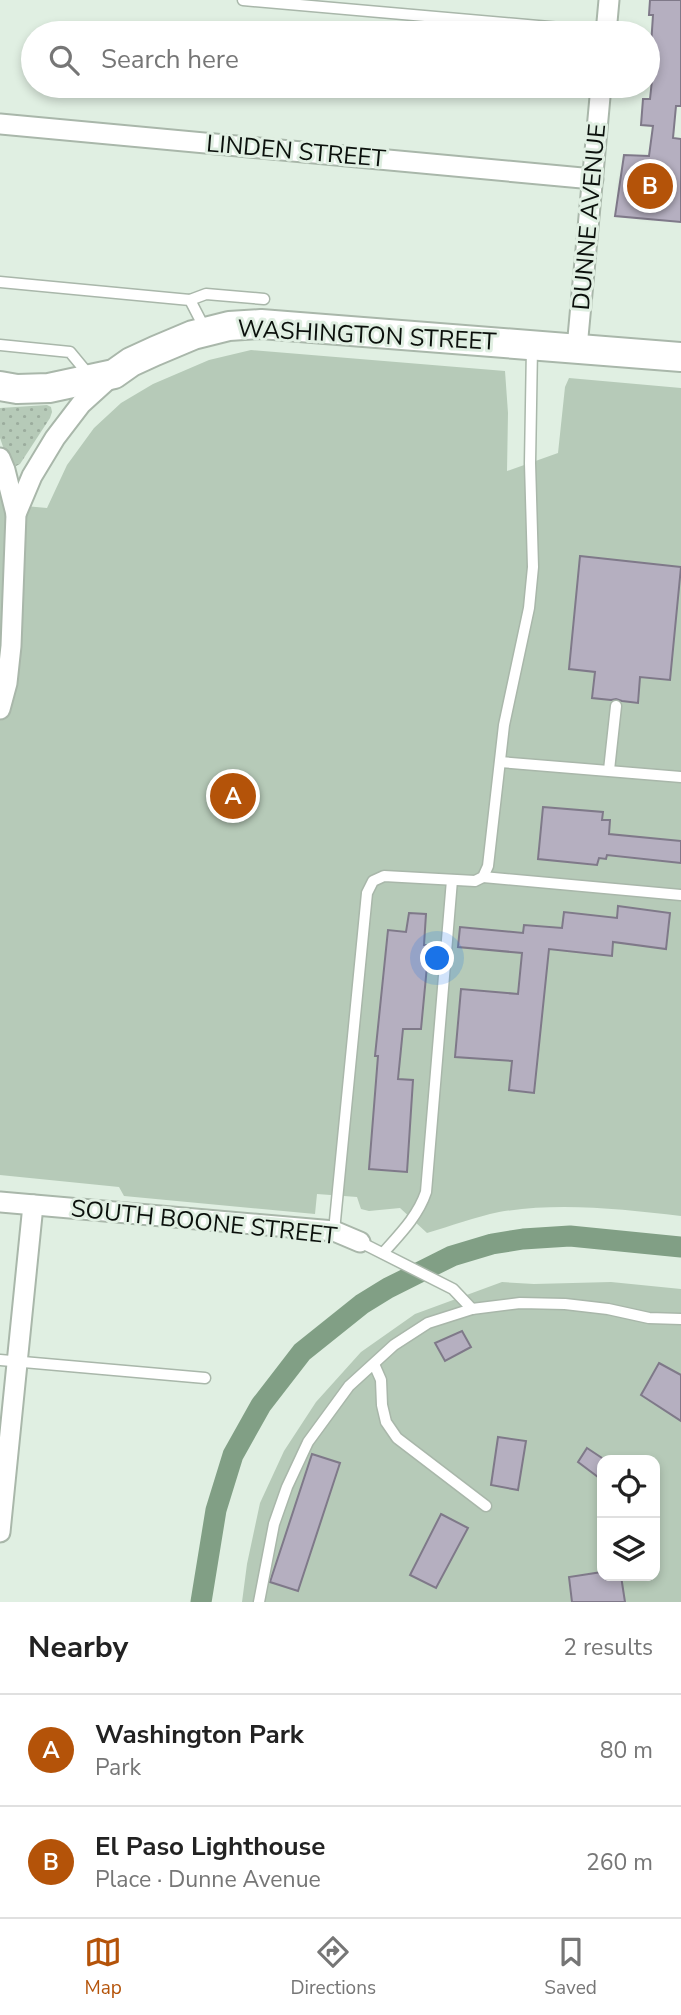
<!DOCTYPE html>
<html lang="en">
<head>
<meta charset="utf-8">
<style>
  body { margin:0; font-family:"Nunito Sans",sans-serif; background:#f6f6f6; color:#222 }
  .controls { position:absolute; right:21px; bottom:21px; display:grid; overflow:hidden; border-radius:14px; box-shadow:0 4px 10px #0003 }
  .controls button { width:63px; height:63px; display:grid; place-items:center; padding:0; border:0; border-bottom:2px solid #e0e0e0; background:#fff; color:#222; font:35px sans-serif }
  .you { position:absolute; left:438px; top:959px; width:24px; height:24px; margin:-18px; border:5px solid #fff; border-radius:50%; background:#1a73e8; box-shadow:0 0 0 10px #1a73e833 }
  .badge { display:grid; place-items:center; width:46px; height:46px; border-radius:50%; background:#b45309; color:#fff; font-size:23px; font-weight:700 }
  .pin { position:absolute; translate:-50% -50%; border:4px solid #fff; box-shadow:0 2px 7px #0006 }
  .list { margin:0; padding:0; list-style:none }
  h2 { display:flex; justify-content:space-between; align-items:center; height:91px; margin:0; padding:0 28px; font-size:30px }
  h2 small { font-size:23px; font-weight:400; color:#767676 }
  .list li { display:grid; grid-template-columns:46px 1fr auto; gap:21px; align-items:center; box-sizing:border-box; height:112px; padding:0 28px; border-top:2px solid #e0e0e0 }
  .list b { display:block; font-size:26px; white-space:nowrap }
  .list p { margin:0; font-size:23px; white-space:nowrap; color:#767676 }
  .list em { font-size:23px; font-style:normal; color:#767676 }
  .icon { flex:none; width:38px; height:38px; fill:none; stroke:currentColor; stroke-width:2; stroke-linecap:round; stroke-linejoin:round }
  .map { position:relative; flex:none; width:681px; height:1602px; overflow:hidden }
  .search { position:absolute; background:#fff; box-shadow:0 4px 10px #0003; left:21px; right:21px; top:21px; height:77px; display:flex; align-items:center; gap:18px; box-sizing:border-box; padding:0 24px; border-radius:38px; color:#767676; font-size:26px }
  .sheet { height:315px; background:#fff }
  nav { display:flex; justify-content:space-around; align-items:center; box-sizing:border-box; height:98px; border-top:2px solid #e0e0e0; background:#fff; font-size:19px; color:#767676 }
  nav a { display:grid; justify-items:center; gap:4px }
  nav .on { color:#b45309 }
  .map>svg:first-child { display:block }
</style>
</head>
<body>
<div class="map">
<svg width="681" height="1602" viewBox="0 0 681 1602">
  <defs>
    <pattern id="grass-dots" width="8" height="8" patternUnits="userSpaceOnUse" patternTransform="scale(1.75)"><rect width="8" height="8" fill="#b6cab8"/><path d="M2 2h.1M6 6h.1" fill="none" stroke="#9bac9d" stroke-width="1.8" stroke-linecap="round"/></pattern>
  </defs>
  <rect width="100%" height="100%" fill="#e0efe2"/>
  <polygon fill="url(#grass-dots)" points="47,405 51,407 52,412 50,418 20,464 14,467 9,464 0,438 0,408"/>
  <g fill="#b6cab8" fill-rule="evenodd">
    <path d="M 251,350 L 505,371 L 508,413 L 507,471 L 558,453 L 565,387 L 569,378 L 681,388 L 681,1216 C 621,1209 559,1202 499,1212 C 475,1217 451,1226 427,1233 L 400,1208 L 369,1211 L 361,1209 L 357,1197 L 317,1194 L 315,1214 L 124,1196 L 119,1187 L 0,1175 L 0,495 L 3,504 L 47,508 L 67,465 L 94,428 L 121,403 L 153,384 L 209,360 Z"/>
    <path d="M 502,1282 L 534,1284 L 611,1282 L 681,1289 L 681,1602 L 242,1602 L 247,1564 L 260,1503 L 284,1451 L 316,1402 L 361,1352 L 415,1314 ZM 602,1460 L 655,1460 L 655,1576 L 602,1576 Z"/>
  </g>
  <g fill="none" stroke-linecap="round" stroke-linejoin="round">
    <polyline stroke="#819f85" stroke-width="21" points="201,1602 216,1510 233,1455 261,1405 302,1352 362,1304 388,1288 452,1256 492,1244 523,1239 570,1236 681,1247"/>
  </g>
  <g fill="#b5afc0" stroke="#7f7989" stroke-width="2">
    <polygon points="650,0 681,0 681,106 676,106 673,138 681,139 681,222 615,216 624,155 649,156 653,126 641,125 643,99 650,99 654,61 650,61 653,15 649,15"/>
    <polygon points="580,556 681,567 670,680 640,677 638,703 622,701 616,699 611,700 592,698 595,672 569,669"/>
    <polygon points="543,807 603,812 602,820 610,820 609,834 681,841 681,863 607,855 606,859 599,858 597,865 538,859"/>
    <polygon points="618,906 670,913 666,949 613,942 612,956 549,949 534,1093 509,1090 512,1061 455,1057 461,989 518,994 522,953 458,947 460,927 523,933 524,925 562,928 564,912 617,918"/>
    <polygon points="409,913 426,914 424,945 429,945 421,1029 403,1029 398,1079 413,1080 407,1172 369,1169 378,1056 375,1056 388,930 406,932"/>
    <polygon points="462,1331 471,1347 445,1361 435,1343"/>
    <polygon points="659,1363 681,1375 681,1421 641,1395"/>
    <polygon points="498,1437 526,1441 518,1490 491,1485"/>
    <polygon points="587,1448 605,1460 602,1460 602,1470 598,1477 578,1462"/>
    <polygon points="312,1454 340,1463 298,1591 270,1582"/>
    <polygon points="441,1514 468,1528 436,1588 410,1575"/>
    <polygon points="602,1572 602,1576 621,1576 625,1602 572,1602 569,1577"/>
  </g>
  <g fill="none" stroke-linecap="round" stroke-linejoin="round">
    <defs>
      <g id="lane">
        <polyline points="243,0 606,32"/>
        <polyline points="0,282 190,300 205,329"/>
        <polyline points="190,300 206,294 264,299"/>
        <polyline points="0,345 70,352 89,375"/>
        <polyline points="500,762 681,777"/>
        <polyline points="609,770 616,706"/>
        <polyline points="483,877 681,895"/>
        <polyline points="334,1231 367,893 373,881 384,876 475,881 483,877 488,866 504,725 529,608 533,567 530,463 532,347"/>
        <polyline points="360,1242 453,1289 472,1309"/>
        <path d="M 383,1253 C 400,1234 418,1216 426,1192 L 452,880"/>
        <polyline points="0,1360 205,1378"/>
        <polyline points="374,1364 381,1380 382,1405 386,1422 397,1438 486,1506"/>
        <polyline points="259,1602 274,1524 287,1487 308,1442 349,1386 394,1345 428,1323 472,1309 520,1303 565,1304 608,1309 649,1318 681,1319"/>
      </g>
      <g id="street">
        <polyline points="606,33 609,0"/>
        <polyline points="0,124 593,179"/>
        <polyline points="577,348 601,86"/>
        <polyline points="0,458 5,470 16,514"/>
        <polyline points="0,709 7,683 11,646 16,514 32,476 55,438 81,404 113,375"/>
        <polyline points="0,1202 334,1231 360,1242"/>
        <polyline points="0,1532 33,1205"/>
      </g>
      <polyline id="secondary" points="0,386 17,389 49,388 114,374 131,362 155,351 193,335 229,326 261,324 681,357"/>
    </defs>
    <use href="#lane" stroke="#a9b7aa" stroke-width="13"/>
    <use href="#street" stroke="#a9b7aa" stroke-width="23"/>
    <use href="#secondary" stroke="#a9b7aa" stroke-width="32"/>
    <use href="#lane" stroke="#fff" stroke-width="10"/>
    <use href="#street" stroke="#fff" stroke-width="19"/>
    <use href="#secondary" stroke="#fff" stroke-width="28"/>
  </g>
  <g text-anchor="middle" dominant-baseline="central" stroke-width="6" stroke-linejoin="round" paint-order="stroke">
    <g font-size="24" fill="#0b100c" stroke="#e0efe2">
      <text transform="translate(296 151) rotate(5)">LINDEN STREET</text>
      <text transform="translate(589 217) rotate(-85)">DUNNE AVENUE</text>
      <text transform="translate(367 335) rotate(3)">WASHINGTON STREET</text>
      <text transform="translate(204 1222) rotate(6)">SOUTH BOONE STREET</text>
    </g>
  </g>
</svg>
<div class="controls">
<button><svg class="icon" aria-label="locate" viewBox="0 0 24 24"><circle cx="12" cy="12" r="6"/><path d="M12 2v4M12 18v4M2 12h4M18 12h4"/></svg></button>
<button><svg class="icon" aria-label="layers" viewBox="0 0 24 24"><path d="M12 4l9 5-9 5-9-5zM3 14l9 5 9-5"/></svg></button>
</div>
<div class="you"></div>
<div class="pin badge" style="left:233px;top:796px">A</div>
<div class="pin badge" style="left:650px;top:186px">B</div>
<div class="search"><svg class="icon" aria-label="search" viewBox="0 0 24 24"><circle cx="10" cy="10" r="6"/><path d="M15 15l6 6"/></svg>Search here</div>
</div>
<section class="sheet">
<h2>Nearby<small>2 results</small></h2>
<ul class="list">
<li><span class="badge">A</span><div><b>Washington Park</b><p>Park</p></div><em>80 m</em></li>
<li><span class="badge">B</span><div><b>El Paso Lighthouse</b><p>Place · Dunne Avenue</p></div><em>260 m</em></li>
</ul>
</section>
<nav>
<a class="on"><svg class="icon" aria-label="map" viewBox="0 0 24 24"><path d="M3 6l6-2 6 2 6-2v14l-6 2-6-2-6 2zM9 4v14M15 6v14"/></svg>Map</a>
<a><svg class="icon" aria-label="directions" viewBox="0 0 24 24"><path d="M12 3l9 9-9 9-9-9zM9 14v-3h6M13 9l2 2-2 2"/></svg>Directions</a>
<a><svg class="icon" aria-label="saved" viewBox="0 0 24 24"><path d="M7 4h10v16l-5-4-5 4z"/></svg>Saved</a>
</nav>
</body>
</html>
